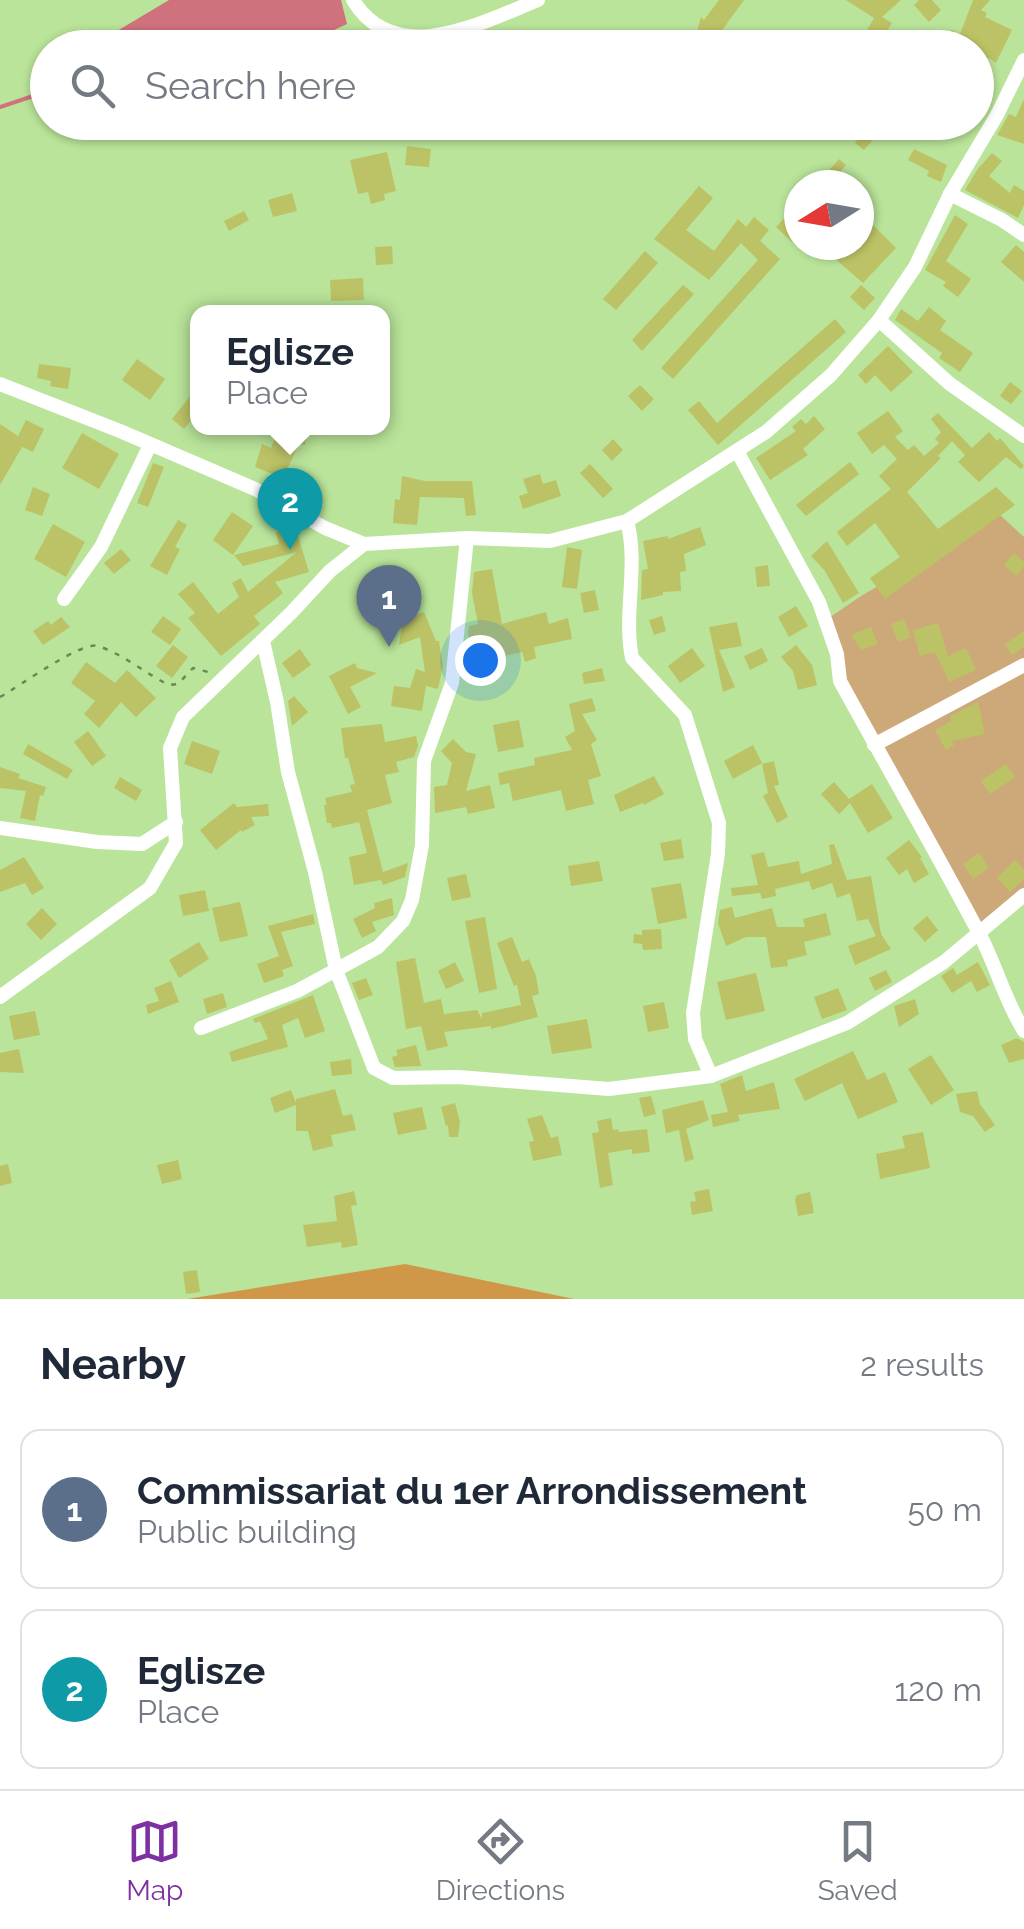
<!DOCTYPE html>
<html lang="en">
<head>
<meta charset="utf-8">
<style>
  body { margin:0; font-family:Raleway,sans-serif; background:#f6f6f7; color:#1f2937 }
  .compass { position:absolute; left:784px; top:170px; width:90px; height:90px; border-radius:50%; background:#fff; box-shadow:0 2px 8px #0004; rotate:259deg }
  .you { position:absolute; left:480px; top:660px; width:35px; height:35px; margin:-25px; border:8px solid #fff; border-radius:50%; background:#1a73e8; box-shadow:0 0 0 15px #1a73e833 }
  .badge { display:grid; place-items:center; width:65px; height:65px; border-radius:50%; background:#7d30a2; color:#fff; font-size:32px; font-weight:700 }
  .pin { position:absolute; translate:-50% -82px; filter:drop-shadow(0 2px 5px #0008) }
  .pin::after { content:''; position:absolute; top:52px; width:35px; height:30px; background:inherit; clip-path:polygon(0 0,100% 0,50% 100%) }
  .popup { position:absolute; left:190px; top:305px; width:200px; height:130px; box-sizing:border-box; display:grid; place-content:center; border-radius:20px; background:#fff; filter:drop-shadow(0 2px 8px #0005); font-size:32px; white-space:nowrap; color:#747a83 }
  .popup b { font-size:38px; color:#1f2937 }
  .popup::after { content:''; position:absolute; left:50%; top:100%; margin-left:-20px; border:20px solid transparent; border-top-color:#fff }
  .list { margin:0; padding:0; list-style:none }
  h2 { display:flex; justify-content:space-between; align-items:center; height:130px; margin:0; padding:0 40px; font-size:42px }
  h2 small { font-size:32px; font-weight:400; color:#747a83 }
  .list li { display:grid; grid-template-columns:65px 1fr auto; gap:30px; align-items:center; box-sizing:border-box; height:160px; margin:0 20px 20px; padding:0 20px; border:2px solid #e0e1e3; border-radius:20px }
  .list b { display:block; font-size:38px; white-space:nowrap }
  .list p { margin:0; font-size:32px; white-space:nowrap; color:#747a83 }
  .list em { font-size:32px; font-style:normal; color:#747a83 }
  .icon { flex:none; width:55px; height:55px; fill:none; stroke:currentColor; stroke-width:2; stroke-linecap:round; stroke-linejoin:round }
  .map { position:relative; flex:none; width:1024px; height:1299px; overflow:hidden }
  .search { position:absolute; background:#fff; box-shadow:0 2px 8px #0004; left:30px; right:30px; top:30px; height:110px; display:flex; align-items:center; gap:25px; box-sizing:border-box; padding:0 35px; border-radius:55px; color:#747a83; font-size:38px }
  .sheet { height:490px; background:#fff }
  nav { display:flex; justify-content:space-around; align-items:center; box-sizing:border-box; height:140px; border-top:2px solid #e0e1e3; background:#fff; font-size:28px; color:#747a83 }
  nav a { display:grid; justify-items:center; gap:5px }
  nav .on { color:#7d30a2 }
  .map>svg:first-child { display:block }
</style>
</head>
<body>
<div class="map">
<svg width="1024" height="1299" viewBox="0 0 1024 1299">
  <rect width="100%" height="100%" fill="#b9e499"/>
  <polygon fill="#cda878" points="1000,515 1024,537 1024,890 979,928 841,682 823,622 861,596"/>
  <polygon fill="#d19748" points="405,1264 574,1299 187,1299"/>
  <polygon fill="#cf727e" points="169,0 341,0 347,24 297,47 118,47 107,37"/>
  <g fill="none" stroke-linecap="round" stroke-linejoin="round">
    <polyline stroke="#cf727e" stroke-width="4" points="0,107 48,91"/>
  </g>
  <g fill="#bcc366">
    <polygon points="719,0 744,0 720,33 725,38 718,48 693,48 701,17 704,20"/>
    <polygon points="846,0 901,0 882,17 892,23 881,41 866,32 874,18"/>
    <polygon points="919,0 932,0 941,10 929,22 914,5"/>
    <polygon points="973,0 990,0 981,10 987,13 985,17 1012,30 996,63 989,58 976,71 976,48 941,48 952,30 960,34"/>
    <polygon points="1024,99 1024,144 997,135 1009,114 1016,117"/>
    <polygon points="873,122 889,122 864,150 855,143"/>
    <polygon points="407,146 431,149 429,167 405,165"/>
    <polygon points="914,149 947,165 941,182 927,176 929,171 908,160"/>
    <polygon points="387,152 396,191 384,194 385,200 371,204 368,192 358,194 350,160"/>
    <polygon points="992,153 1002,161 989,176 1010,193 1014,185 1024,191 1024,205 1018,218 965,190 977,170"/>
    <polygon points="839,159 846,165 829,185 816,185"/>
    <polygon points="699,186 713,198 686,230 714,251 738,219 746,227 754,217 769,230 760,241 780,259 673,379 661,368 758,260 741,243 709,280 654,239"/>
    <polygon points="292,193 297,211 273,217 268,200"/>
    <polygon points="244,211 249,220 229,231 224,221"/>
    <polygon points="859,211 896,248 863,283 819,245 859,245"/>
    <polygon points="955,215 968,224 946,261 971,279 958,297 943,286 946,282 925,270"/>
    <polygon points="786,216 799,228 799,234 792,242 776,227"/>
    <polygon points="1016,245 1024,252 1024,282 1001,262"/>
    <polygon points="392,246 393,264 376,265 375,247"/>
    <polygon points="645,251 658,263 616,310 603,299"/>
    <polygon points="363,278 364,300 331,301 330,280"/>
    <polygon points="683,285 694,294 642,351 632,340"/>
    <polygon points="861,285 875,298 864,310 850,297"/>
    <polygon points="929,307 946,321 940,330 973,353 960,372 939,358 942,353 895,320 901,309 918,321"/>
    <polygon points="835,319 846,332 718,445 688,410 699,401 717,423"/>
    <polygon points="888,346 913,372 891,392 875,375 866,384 858,375"/>
    <polygon points="137,359 165,379 150,400 122,380"/>
    <polygon points="39,364 71,368 68,389 50,386 51,381 37,378"/>
    <polygon points="1010,382 1022,391 1011,404 1000,396"/>
    <polygon points="640,385 654,399 642,411 628,396"/>
    <polygon points="191,395 198,401 198,412 184,429 172,419"/>
    <polygon points="888,411 903,431 895,437 908,450 914,445 924,456 939,443 935,439 941,432 931,419 938,413 972,448 989,432 997,441 1000,438 1024,466 1021,469 1006,457 979,482 958,462 965,455 952,441 938,456 941,458 907,492 938,529 996,487 1015,505 885,599 870,578 900,557 875,523 847,546 837,532 891,489 879,476 897,459 884,445 872,454 857,433"/>
    <polygon points="814,416 825,429 803,449 808,455 770,480 756,458 796,431 792,427 801,419 806,424"/>
    <polygon points="26,420 44,429 33,452 22,447 0,485 0,424 18,436"/>
    <polygon points="289,429 307,433 305,445 299,444 283,478 255,467 262,444 271,448 274,440 286,446"/>
    <polygon points="82,433 119,454 99,489 62,468"/>
    <polygon points="613,439 623,450 612,461 602,450"/>
    <polygon points="850,462 859,474 806,516 796,505"/>
    <polygon points="153,463 164,467 148,507 137,503"/>
    <polygon points="590,464 613,489 603,498 580,473"/>
    <polygon points="540,474 543,484 556,480 561,496 523,509 519,496 528,493 523,479"/>
    <polygon points="402,476 425,481 472,481 476,515 466,516 464,498 420,497 417,525 393,523 395,499 400,500"/>
    <polygon points="33,487 50,494 42,516 25,510"/>
    <polygon points="232,512 253,526 233,555 213,540"/>
    <polygon points="178,520 187,525 175,547 180,549 167,575 150,566"/>
    <polygon points="53,524 85,542 66,577 34,559"/>
    <polygon points="295,526 309,572 275,582 283,593 254,616 260,624 221,656 188,618 195,613 178,594 193,582 218,614 239,597 232,583 241,578 248,592 297,552 243,566 234,555 279,544 276,532"/>
    <polygon points="700,527 706,545 684,554 686,571 680,572 681,591 663,592 663,595 641,600 642,570 648,569 643,541 668,536 668,539"/>
    <polygon points="827,541 859,593 843,603 825,571 811,556"/>
    <polygon points="567,547 582,550 577,589 562,587"/>
    <polygon points="121,549 131,560 114,574 104,563"/>
    <polygon points="1014,553 1024,562 1024,567 1016,576 1004,565"/>
    <polygon points="768,565 770,586 757,587 755,567"/>
    <polygon points="492,569 502,624 546,612 549,624 568,618 572,639 534,647 536,658 525,662 522,652 488,660 483,638 469,641 468,632 469,626 478,624 472,593 474,572"/>
    <polygon points="376,572 388,603 377,607 365,577"/>
    <polygon points="595,590 599,610 584,613 580,593"/>
    <polygon points="796,606 808,626 789,637 778,617"/>
    <polygon points="424,612 436,641 439,641 443,666 438,689 426,686 422,711 391,706 394,686 410,688 416,669 425,672 420,637 399,645 403,620"/>
    <polygon points="163,616 181,629 170,645 151,632"/>
    <polygon points="662,616 666,631 654,635 649,620"/>
    <polygon points="61,617 70,627 43,645 33,631 48,621 51,625"/>
    <polygon points="904,619 911,637 898,642 891,624"/>
    <polygon points="737,622 742,646 719,650 735,687 723,692 709,627"/>
    <polygon points="938,623 948,656 966,648 976,670 949,682 935,652 920,656 913,630"/>
    <polygon points="871,627 878,644 861,650 851,635"/>
    <polygon points="1024,631 1024,647 1012,655 1005,644"/>
    <polygon points="173,645 188,657 172,678 156,666"/>
    <polygon points="796,645 812,665 817,685 798,690 793,671 781,657"/>
    <polygon points="692,648 705,666 680,683 668,666"/>
    <polygon points="762,648 768,661 750,670 744,656"/>
    <polygon points="300,649 311,665 293,678 282,663"/>
    <polygon points="86,662 115,683 127,670 156,698 136,717 121,702 99,728 84,714 95,701 71,683"/>
    <polygon points="355,663 357,668 377,673 350,687 361,707 348,714 329,676"/>
    <polygon points="602,668 605,681 584,684 582,673"/>
    <polygon points="294,696 308,712 292,726 288,701"/>
    <polygon points="592,698 596,711 582,714 597,740 591,744 601,776 588,780 594,804 566,811 561,790 513,801 509,783 500,785 498,773 535,765 534,758 572,750 565,737 575,731 569,704"/>
    <polygon points="978,702 985,734 952,741 954,745 946,750 935,730 951,721 950,716"/>
    <polygon points="519,720 524,747 498,752 493,725"/>
    <polygon points="382,724 385,742 416,736 418,746 414,757 396,762 399,772 385,775 392,803 367,810 383,872 408,863 405,877 383,885 381,880 354,885 349,857 367,853 359,822 332,828 331,823 327,823 324,805 327,805 325,798 352,792 350,785 355,784 348,758 345,758 341,728"/>
    <polygon points="88,731 106,756 92,766 74,742"/>
    <polygon points="453,739 466,752 476,754 466,791 490,785 495,808 468,814 466,807 435,813 434,787 447,785 452,763 441,751"/>
    <polygon points="192,741 220,751 212,774 184,764"/>
    <polygon points="28,744 73,770 67,779 23,754"/>
    <polygon points="753,745 762,763 733,779 724,761"/>
    <polygon points="774,761 779,785 774,786 788,817 777,823 763,796 768,793 762,764"/>
    <polygon points="1006,764 1015,777 990,794 981,781"/>
    <polygon points="0,767 20,774 18,778 46,787 43,796 40,795 35,821 20,818 26,791 0,788"/>
    <polygon points="654,776 664,794 644,805 643,803 620,812 614,795"/>
    <polygon points="120,777 142,790 136,801 114,788"/>
    <polygon points="834,782 849,799 872,784 893,818 868,833 850,803 839,814 821,794"/>
    <polygon points="234,803 237,807 268,804 269,816 251,817 255,825 242,832 241,830 216,850 200,830"/>
    <polygon points="681,839 684,858 664,861 660,843"/>
    <polygon points="909,840 922,857 920,858 929,874 914,883 907,869 899,875 886,858"/>
    <polygon points="834,844 847,880 871,876 881,934 891,949 855,965 848,946 876,936 868,919 857,921 850,893 837,898 832,883 812,890 809,881 775,889 776,896 762,899 760,893 732,896 731,888 758,885 751,855 764,852 768,867 799,861 801,874 832,864 829,845"/>
    <polygon points="979,853 989,868 973,879 963,864"/>
    <polygon points="24,857 44,888 32,895 25,883 0,892 0,870"/>
    <polygon points="1015,860 1024,870 1024,879 1010,892 997,878"/>
    <polygon points="599,861 603,881 571,886 568,866"/>
    <polygon points="466,874 471,897 452,901 447,878"/>
    <polygon points="681,883 687,918 658,924 651,888"/>
    <polygon points="205,890 209,911 183,916 179,895"/>
    <polygon points="392,898 394,915 372,922 376,931 362,938 353,919 375,908 374,903"/>
    <polygon points="240,902 248,936 220,942 212,908"/>
    <polygon points="732,907 735,918 772,908 777,927 805,927 803,919 826,913 831,935 804,942 807,955 787,960 788,966 771,968 766,937 746,937 726,946 718,923 720,910"/>
    <polygon points="42,908 57,924 41,940 26,924"/>
    <polygon points="313,914 315,924 281,932 293,966 282,970 284,976 264,983 257,964 279,956 268,926"/>
    <polygon points="927,916 938,930 925,942 913,928"/>
    <polygon points="485,917 497,989 479,993 465,921"/>
    <polygon points="661,929 662,949 643,950 642,944 633,943 634,934 642,935 642,930"/>
    <polygon points="512,937 522,962 529,959 536,976 539,994 532,996 538,1017 491,1029 491,1026 444,1032 448,1046 427,1051 421,1026 406,1029 396,962 415,958 424,1003 441,999 444,1014 477,1010 482,1019 482,1013 521,1005 517,985 514,986 497,943"/>
    <polygon points="199,942 209,959 179,978 169,960"/>
    <polygon points="455,962 464,981 446,989 438,971"/>
    <polygon points="978,962 990,985 977,992 971,981 952,993 941,976 953,968 957,975"/>
    <polygon points="886,970 892,982 875,991 869,978"/>
    <polygon points="756,973 765,1011 726,1020 717,982"/>
    <polygon points="366,978 373,995 359,1000 352,983"/>
    <polygon points="171,981 179,1002 148,1014 146,1005 159,1001 154,988"/>
    <polygon points="838,988 847,1010 822,1019 814,997"/>
    <polygon points="223,993 227,1007 207,1014 203,999"/>
    <polygon points="313,995 325,1031 305,1038 298,1018 282,1025 288,1047 232,1062 229,1052 268,1039 260,1021 255,1023 253,1019"/>
    <polygon points="915,999 919,1014 899,1027 894,1006"/>
    <polygon points="664,1002 669,1028 648,1032 643,1006"/>
    <polygon points="35,1011 40,1035 14,1040 9,1016"/>
    <polygon points="587,1019 592,1048 552,1054 547,1026"/>
    <polygon points="1017,1038 1024,1042 1024,1059 1009,1063 1001,1045"/>
    <polygon points="416,1045 421,1066 395,1067 392,1057 398,1055 396,1050"/>
    <polygon points="19,1049 24,1073 0,1072 0,1053"/>
    <polygon points="853,1051 867,1080 885,1072 898,1102 858,1119 842,1083 805,1101 794,1079"/>
    <polygon points="931,1055 954,1090 931,1105 908,1069"/>
    <polygon points="351,1059 352,1074 332,1076 330,1062"/>
    <polygon points="742,1075 746,1091 774,1082 780,1109 738,1115 740,1121 713,1127 711,1115 728,1112 720,1084"/>
    <polygon points="335,1089 343,1116 352,1114 356,1130 331,1135 333,1146 313,1151 308,1131 296,1131 296,1105 275,1113 270,1098 291,1090 296,1103 296,1099"/>
    <polygon points="977,1091 980,1104 995,1125 985,1132 973,1116 960,1112 956,1094"/>
    <polygon points="651,1096 656,1114 644,1117 639,1098"/>
    <polygon points="703,1100 709,1120 686,1129 694,1159 685,1162 679,1130 666,1133 662,1110"/>
    <polygon points="455,1103 460,1122 458,1137 449,1137 448,1125 446,1126 441,1107"/>
    <polygon points="422,1107 427,1129 398,1135 393,1113"/>
    <polygon points="542,1115 551,1138 558,1136 562,1155 533,1161 529,1142 534,1141 527,1119"/>
    <polygon points="611,1118 613,1130 618,1129 619,1132 647,1129 650,1152 632,1154 632,1149 608,1153 613,1185 600,1188 592,1133 599,1132 597,1121"/>
    <polygon points="923,1132 930,1168 880,1179 876,1154 905,1148 902,1136"/>
    <polygon points="178,1160 182,1179 162,1184 157,1165"/>
    <polygon points="8,1164 12,1183 0,1186 0,1166"/>
    <polygon points="709,1189 713,1211 692,1215 690,1202 696,1201 694,1192"/>
    <polygon points="354,1191 357,1205 351,1206 358,1245 342,1248 341,1242 307,1247 303,1225 337,1221 334,1196"/>
    <polygon points="810,1192 814,1213 798,1216 795,1199 797,1195"/>
    <polygon points="197,1270 200,1292 186,1294 183,1272"/>
  </g>
  <g fill="none" stroke-linecap="round" stroke-linejoin="round">
    <path stroke="#6b8854" stroke-width="2.5" stroke-dasharray="5 8" stroke-linecap="butt" d="M 0,697 C 20,686 81,641 98,646 C 123,654 146,674 169,685 L 178,684 L 193,668 L 212,673"/>
    <g stroke="#fff" stroke-width="14">
      <path d="M 353,0 C 395,69 481,23 538,0"/>
      <polyline points="950,194 1002,220 1024,235"/>
      <polyline points="879,320 950,384 1024,436"/>
      <polyline points="0,384 120,431 255,489 325,528 364,544"/>
      <path d="M 737,451 L 819,602 L 837,654 L 840,681 C 886,765 934,848 979,933 C 996,965 1005,1001 1024,1031"/>
      <path d="M 627,521 C 639,566 623,613 632,658 L 685,715 L 719,823 L 718,854 L 693,1013 L 695,1039 L 711,1076"/>
      <polyline points="364,544 467,538 550,541 627,521 766,432 831,375 879,320 915,267 950,194 997,115 1024,60"/>
      <polyline points="64,599 101,547 150,445"/>
      <polyline points="263,641 277,702 288,772 315,872 336,970 374,1068 393,1078 458,1077 609,1089 711,1076 847,1023 944,962 1024,895"/>
      <polyline points="874,745 1024,665"/>
      <polyline points="0,828 97,842 142,844 176,822"/>
      <polyline points="0,997 150,888 176,843 170,748 183,717 291,613 330,571 364,544"/>
      <polyline points="201,1028 297,991 336,970 378,947 403,921 412,900 422,845 424,761 452,683 467,538"/>
    </g>
  </g>
</svg>
<svg class="compass" viewBox="-18 -18 36 36"><path d="M0-13l5 13h-10z" fill="#e53935"/><path d="M0 13l5-13h-10z" fill="#747a83"/></svg>
<div class="you"></div>
<div class="pin badge" style="left:389px;top:647px;background:#5c6f8a">1</div>
<div class="pin badge" style="left:290px;top:550px;background:#0f9aa8">2</div>
<div class="popup"><b>Eglisze</b>Place</div>
<div class="search"><svg class="icon" aria-label="search" viewBox="0 0 24 24"><circle cx="10" cy="10" r="6"/><path d="M15 15l6 6"/></svg>Search here</div>
</div>
<section class="sheet">
<h2>Nearby<small>2 results</small></h2>
<ul class="list">
<li><span class="badge" style="background:#5c6f8a">1</span><div><b>Commissariat du 1er Arrondissement</b><p>Public building</p></div><em>50 m</em></li>
<li><span class="badge" style="background:#0f9aa8">2</span><div><b>Eglisze</b><p>Place</p></div><em>120 m</em></li>
</ul>
</section>
<nav>
<a class="on"><svg class="icon" aria-label="map" viewBox="0 0 24 24"><path d="M3 6l6-2 6 2 6-2v14l-6 2-6-2-6 2zM9 4v14M15 6v14"/></svg>Map</a>
<a><svg class="icon" aria-label="directions" viewBox="0 0 24 24"><path d="M12 3l9 9-9 9-9-9zM9 14v-3h6M13 9l2 2-2 2"/></svg>Directions</a>
<a><svg class="icon" aria-label="saved" viewBox="0 0 24 24"><path d="M7 4h10v16l-5-4-5 4z"/></svg>Saved</a>
</nav>
</body>
</html>
